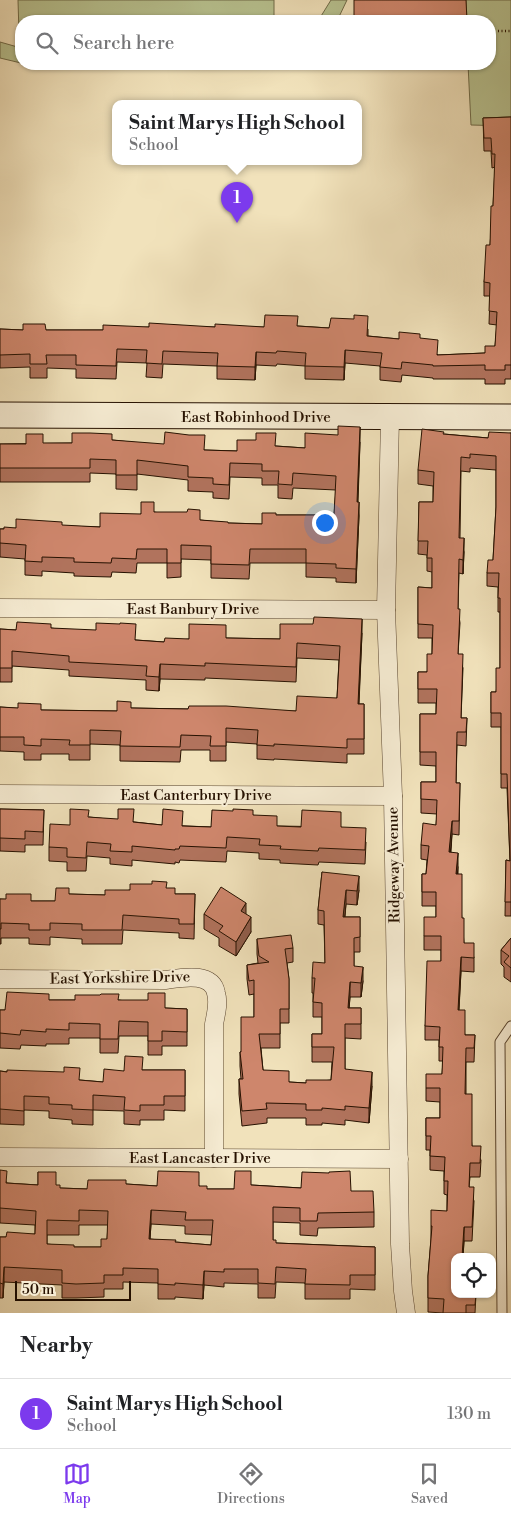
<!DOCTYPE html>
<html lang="en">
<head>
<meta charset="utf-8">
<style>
  body { margin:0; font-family:"Libre Bodoni",serif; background:#f6f6f6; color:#202124 }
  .controls { position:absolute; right:15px; bottom:15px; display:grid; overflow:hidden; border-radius:10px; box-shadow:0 1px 4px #0004 }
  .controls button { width:45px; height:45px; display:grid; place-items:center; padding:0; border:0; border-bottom:1px solid #e0e0e0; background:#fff; color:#202124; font:25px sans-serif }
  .scale { position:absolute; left:15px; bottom:12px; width:116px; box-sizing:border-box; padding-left:5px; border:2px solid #261100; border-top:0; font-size:14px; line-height:18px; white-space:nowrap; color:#261100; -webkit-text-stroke:4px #f6ecd3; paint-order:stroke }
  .you { position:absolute; left:324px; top:522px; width:18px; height:18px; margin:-12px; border:4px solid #fff; border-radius:50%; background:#1a73e8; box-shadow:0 0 0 8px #1a73e833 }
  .badge { display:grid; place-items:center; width:32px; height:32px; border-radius:50%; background:#7c3aed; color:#fff; font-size:16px; font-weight:700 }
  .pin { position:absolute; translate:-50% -41px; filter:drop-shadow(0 1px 2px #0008) }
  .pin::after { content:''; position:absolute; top:26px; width:18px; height:15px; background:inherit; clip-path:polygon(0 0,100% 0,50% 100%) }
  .popup { position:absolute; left:112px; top:100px; width:250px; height:65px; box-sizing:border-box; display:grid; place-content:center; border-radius:10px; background:#fff; filter:drop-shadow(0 1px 4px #0005); font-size:16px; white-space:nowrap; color:#757577 }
  .popup b { font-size:19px; color:#202124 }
  .popup::after { content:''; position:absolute; left:50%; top:100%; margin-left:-10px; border:10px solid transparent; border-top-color:#fff }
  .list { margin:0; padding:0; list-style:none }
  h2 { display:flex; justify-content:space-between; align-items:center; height:65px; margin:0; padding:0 20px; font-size:21px }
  h2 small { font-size:16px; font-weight:400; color:#757577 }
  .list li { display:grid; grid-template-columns:32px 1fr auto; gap:15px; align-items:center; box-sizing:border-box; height:70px; padding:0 20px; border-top:1px solid #e0e0e0 }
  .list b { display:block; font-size:19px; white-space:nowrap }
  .list p { margin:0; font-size:16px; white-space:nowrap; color:#757577 }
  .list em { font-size:16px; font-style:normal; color:#757577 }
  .icon { flex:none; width:28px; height:28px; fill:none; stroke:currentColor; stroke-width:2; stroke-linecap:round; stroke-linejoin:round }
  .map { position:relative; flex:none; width:511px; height:1313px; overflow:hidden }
  .search { position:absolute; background:#fff; box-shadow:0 1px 4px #0004; left:15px; right:15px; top:15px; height:55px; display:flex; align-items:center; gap:12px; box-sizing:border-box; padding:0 18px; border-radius:20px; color:#757577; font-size:19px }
  .sheet { height:135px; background:#fff }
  nav { display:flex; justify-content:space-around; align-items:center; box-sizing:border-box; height:70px; border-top:1px solid #e0e0e0; background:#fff; font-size:14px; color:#757577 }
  nav a { display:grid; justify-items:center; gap:2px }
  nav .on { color:#7c3aed }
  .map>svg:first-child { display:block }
</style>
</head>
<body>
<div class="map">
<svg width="511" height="1313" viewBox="0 0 511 1313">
  <rect width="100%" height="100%" fill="#f1e2bb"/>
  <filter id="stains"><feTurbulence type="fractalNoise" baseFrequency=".004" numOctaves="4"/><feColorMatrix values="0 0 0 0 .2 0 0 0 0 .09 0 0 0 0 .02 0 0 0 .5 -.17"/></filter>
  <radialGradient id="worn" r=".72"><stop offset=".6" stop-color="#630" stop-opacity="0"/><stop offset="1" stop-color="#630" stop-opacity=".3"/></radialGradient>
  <g fill="#b8c391" stroke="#6f6a48">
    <polygon points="18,0 274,0 274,21 21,21 21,34 19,34"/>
    <polygon points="331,0 347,0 337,21 318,21"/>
    <polygon points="466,0 511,0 511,126 471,125 468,64 490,64 490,21 467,21"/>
    <polygon points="0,42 21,48 21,63 0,58"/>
  </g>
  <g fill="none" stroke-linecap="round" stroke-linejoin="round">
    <defs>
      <polyline id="lane" points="502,1313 500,1042 511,1026"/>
      <g id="street">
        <polyline points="390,417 386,610 393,796 400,1244 403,1291 406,1313"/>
        <polyline points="0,608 386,610"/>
        <polyline points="0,794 393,796"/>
        <path d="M 0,979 L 165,980 C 180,978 212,971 216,993 C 219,1003 216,1014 214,1024 L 214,1158"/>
        <polyline points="0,1157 399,1159"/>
      </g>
      <polyline id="secondary" points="0,415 511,417"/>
    </defs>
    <use href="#lane" stroke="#59452f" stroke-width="11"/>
    <use href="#street" stroke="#59452f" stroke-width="19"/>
    <use href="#secondary" stroke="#261100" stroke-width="27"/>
    <polyline stroke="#261100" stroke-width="2.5" stroke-dasharray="1 2.5" stroke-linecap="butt" points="498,31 511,31"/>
    <use href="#lane" stroke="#f6ecd3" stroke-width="9"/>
    <use href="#street" stroke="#f6ecd3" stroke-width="18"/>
    <use href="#secondary" stroke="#f6ecd3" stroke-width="25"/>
  </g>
  <g fill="#b1735d" stroke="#261100" fill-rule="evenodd">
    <polygon points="511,117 511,379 505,379 505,384 485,384 485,379 433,379 433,378 402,375 401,382 380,380 380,366 345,363 344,380 305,379 305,366 277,364 276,366 256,365 255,380 217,379 217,366 163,364 162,378 146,377 147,363 117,362 116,379 76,378 76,369 47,368 47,378 30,378 30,367 0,368 0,329 23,330 103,330 149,327 264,327 298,326 329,328 368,329 368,336 399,339 420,338 438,355 485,353 495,346 497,325 489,324 490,296 484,296 484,282 490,245 493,206 495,167 492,168 491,151 484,151 483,118"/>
    <polygon points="511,433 511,916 505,916 506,860 510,861 507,788 501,788 501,727 491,727 491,692 496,692 500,668 500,612 498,612 498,587 487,586 487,573 493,560 496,507 496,470 470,468 470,472 461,471 460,538 464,552 463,574 459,573 458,609 460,623 458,654 463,668 461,718 467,718 466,746 457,745 456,783 460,783 459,835 452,834 451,852 458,867 458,874 464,943 474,957 474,972 461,971 459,1010 465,1035 475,1035 474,1062 466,1062 466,1094 472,1146 481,1160 480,1177 470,1177 469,1187 474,1201 472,1241 464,1241 463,1257 455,1257 455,1294 476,1294 475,1313 443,1313 428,1312 428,1276 431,1239 431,1226 447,1211 447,1195 444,1194 444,1171 430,1170 430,1150 426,1150 426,1118 440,1118 440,1102 426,1101 426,1088 442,1074 443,1061 439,1061 439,1040 425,1040 425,1026 441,961 441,950 424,950 424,936 436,917 436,906 422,906 422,874 426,874 427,860 421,859 421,845 436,825 437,814 421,813 421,782 436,782 436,766 420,765 420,714 436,714 436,703 418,703 418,672 427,672 432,654 432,638 418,638 418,587 432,588 432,572 427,571 427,555 418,554 419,502 433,502 433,486 418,484 418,470 444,434 488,438"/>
    <polygon points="112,440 205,450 237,451 276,446 305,448 360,442 358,502 359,516 356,583 336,582 336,578 306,577 306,563 250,563 249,579 211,578 211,560 181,559 181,577 167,578 167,563 137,563 136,573 112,572 111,577 74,576 74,573 42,571 42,576 25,575 25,559 0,557 0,529 62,526 100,527 141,514 154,512 200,520 228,523 262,524 276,515 334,515 336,490 293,488 292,499 278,498 278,485 262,485 262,478 230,477 229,499 213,498 213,492 188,491 188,480 137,474 137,490 116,489 116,474 90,473 90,482 0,482 0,444 72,443"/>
    <polygon points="51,628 136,640 164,642 189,639 226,638 280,639 362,633 359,704 364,704 364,754 347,754 347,763 274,759 274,760 257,759 257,744 226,742 226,761 210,761 210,750 181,750 180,762 120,761 120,745 90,744 90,760 69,760 69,754 41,754 41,760 24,760 24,752 0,751 0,707 41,710 117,711 131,708 296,711 337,698 339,660 297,658 296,682 205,678 205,680 160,679 159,691 146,690 146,680 69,676 69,670 12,666 12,682 0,682 0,629 16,630"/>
    <polygon points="0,809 44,810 43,845 25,845 25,852 0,851"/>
    <polygon points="253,815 277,826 341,827 366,842 365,864 319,862 318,865 280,863 280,860 259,859 259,853 227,851 226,862 180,860 179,863 175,862 175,864 132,860 132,866 110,864 110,858 87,856 86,871 67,871 67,862 49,861 49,847 89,817 162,825 211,827"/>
    <polygon points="322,872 359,890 357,905 346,904 345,917 360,917 360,952 354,952 354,966 363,981 361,997 350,997 349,1008 361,1008 361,1039 345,1038 345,1069 372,1086 369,1123 345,1120 345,1125 322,1123 322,1125 306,1125 306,1118 267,1118 267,1123 242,1126 239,1094 239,1079 241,1079 240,1066 240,1052 241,1052 254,1017 254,994 249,995 247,979 247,965 258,963 257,954 257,939 293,948 293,962 287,963 289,979 289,1023 280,1023 280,1048 261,1048 263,1070 289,1082 306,1083 331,1080 332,1062 312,1062 312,1034 322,1034 322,1017 313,1017 313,993 312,993 312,978 325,963 324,925 318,924 318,910"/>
    <polygon points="166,888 175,894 195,894 194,939 179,938 179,933 123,930 122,944 82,944 82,939 50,937 50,945 29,944 29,938 1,938 1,944 0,944 0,899 31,901 55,901 69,894 105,895 130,890"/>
    <polygon points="204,914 246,914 251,932 236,956 219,946 219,938 204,929"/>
    <polygon points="511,938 511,982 504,977 504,967 501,964 501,950"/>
    <polygon points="49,1000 119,1000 165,1008 187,1009 187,1046 162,1046 162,1055 148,1055 148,1036 119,1036 118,1053 100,1053 100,1038 69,1038 69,1044 46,1044 46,1046 21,1045 20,1049 0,1048 0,1010 5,1010"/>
    <polygon points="143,1070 185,1070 185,1111 164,1110 164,1120 140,1120 140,1125 124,1124 124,1111 93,1110 93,1125 72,1124 72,1120 49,1118 49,1111 24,1110 24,1125 0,1124 0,1071 80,1080 103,1082 124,1071"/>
    <path d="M 0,1170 L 7,1183 L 38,1185 L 38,1172 L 60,1188 L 87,1189 L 126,1184 L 157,1186 L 199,1186 L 207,1189 L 234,1189 L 251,1185 L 351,1191 L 374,1212 L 374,1227 L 318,1228 L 317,1236 L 300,1235 L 300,1223 L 273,1222 L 273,1240 L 276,1243 L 375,1247 L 375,1290 L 350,1289 L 350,1299 L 305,1299 L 305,1283 L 276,1282 L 275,1298 L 258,1298 L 258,1284 L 224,1283 L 224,1287 L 204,1285 L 203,1299 L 175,1297 L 175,1299 L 158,1299 L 158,1283 L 123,1282 L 123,1289 L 104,1289 L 104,1297 L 76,1298 L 62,1298 L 62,1285 L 4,1282 L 3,1298 L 0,1298 L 0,1237 L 6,1237 L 35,1234 L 35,1225 L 0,1223 ZM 151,1224 L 185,1226 L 185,1234 L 212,1235 L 211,1245 L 175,1242 L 150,1239 ZM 79,1225 L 108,1225 L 107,1239 L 101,1247 L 74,1247 L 47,1244 L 47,1235 L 79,1235 Z"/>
  </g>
  <g fill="#905e4c" stroke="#261100">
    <polygon points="345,350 345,363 344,380 344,367"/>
    <polygon points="256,352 256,365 255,380 255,367"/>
    <polygon points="360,427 360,442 357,516 357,502"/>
    <polygon points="359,502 359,516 356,583 356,569"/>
    <polygon points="464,538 464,552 463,574 463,560"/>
    <polygon points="362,619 362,633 358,718 358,704"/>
    <polygon points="160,664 160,679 159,691 159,677"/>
    <polygon points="452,821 452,834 449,866 449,852"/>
    <polygon points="458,853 458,867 456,888 456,874"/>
    <polygon points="359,876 359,890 357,905 357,891"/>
    <polygon points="346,890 346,904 343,931 343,917"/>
    <polygon points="246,903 246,917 241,911"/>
    <polygon points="251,917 251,932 236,956 236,942"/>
    <polygon points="461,957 461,971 458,1024 458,1010"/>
    <polygon points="363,967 363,981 361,997 361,983"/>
    <polygon points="350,982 350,997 348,1023 348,1008"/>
    <polygon points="372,1072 372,1086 369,1123 369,1108"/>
    <polygon points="151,1210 151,1224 149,1253 149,1239"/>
    <polygon points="464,1227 464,1241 463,1257 462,1257"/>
    <polygon points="4,1267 4,1282 3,1298 3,1284"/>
    <polygon points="204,1271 204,1285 203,1299 203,1285"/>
  </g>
  <g fill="#ce866c" stroke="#261100" fill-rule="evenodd">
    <polygon points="354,0 466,0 467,21 354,21"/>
    <polygon points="511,117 511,365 505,365 505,370 485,370 485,365 433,366 433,365 402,362 401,369 380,367 382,353 345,350 344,367 305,366 306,353 277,351 276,353 256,352 255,367 217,366 218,353 163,351 162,364 146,363 147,350 117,349 116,366 76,365 76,355 46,355 47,364 30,364 30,354 0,355 0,329 23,330 23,324 45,324 46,330 103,330 103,325 149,327 149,323 215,327 215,324 264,327 265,315 298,316 297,326 329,328 331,318 354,319 354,315 368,316 367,336 399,339 399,332 420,334 420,338 438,340 437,355 485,353 485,346 495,346 497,312 489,311 490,283 484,282 486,245 490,245 491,206 493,206 495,154 492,154 491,138 484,138 483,118"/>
    <polygon points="338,426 360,427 357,502 359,502 356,569 336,568 336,564 306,563 306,549 250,549 249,565 211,564 211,546 181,545 181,563 167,563 167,549 137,549 136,559 112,558 111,563 74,562 74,558 42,557 42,562 25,561 26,545 0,543 0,529 4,529 4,527 16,528 16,519 62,522 62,525 100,527 100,513 141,514 141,502 154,502 154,512 187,512 188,509 200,510 200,520 228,522 228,523 262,524 262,513 276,513 276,515 334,515 336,476 293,473 292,485 278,484 279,471 262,471 262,464 230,463 229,485 213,484 213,478 188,477 188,466 137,460 137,475 116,475 116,460 90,459 90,468 0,468 0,444 26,444 26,434 43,434 43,443 72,443 72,433 90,433 112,434 112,440 164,444 165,432 189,435 205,435 204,450 237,451 237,440 256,440 256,433 276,433 275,446 305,448 305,433 338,435"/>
    <polygon points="422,429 444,432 443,434 488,438 489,432 511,433 511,902 505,902 506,860 510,861 507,774 501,774 501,713 491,713 491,692 496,692 496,668 500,668 500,598 498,598 499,573 487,573 488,560 493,560 496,507 496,456 470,454 470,458 461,457 459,538 464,538 463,560 459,559 458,609 460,609 458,654 463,654 461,718 467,718 466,732 457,732 456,783 460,783 459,821 452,821 449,852 458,853 456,874 462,874 462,918 464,918 464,943 474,943 474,958 461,957 458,1010 465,1010 465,1035 475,1035 474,1048 466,1048 465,1094 472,1094 472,1146 481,1146 480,1163 470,1163 469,1187 474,1187 472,1227 464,1227 462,1257 455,1257 455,1294 476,1294 475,1305 466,1305 466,1313 443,1313 444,1299 428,1298 428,1276 432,1226 431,1226 431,1210 447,1211 448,1181 444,1181 445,1157 430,1156 431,1136 426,1136 426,1118 440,1118 440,1088 426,1088 426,1074 442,1074 443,1047 439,1047 440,1027 425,1026 427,961 441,961 441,936 424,936 424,917 436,917 436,892 422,892 422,874 426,874 429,846 421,845 423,823 436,825 437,800 421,799 421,782 436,782 436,752 420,752 420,714 436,714 437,689 418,689 418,672 427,672 427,654 432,654 433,625 418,624 418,587 432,588 432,558 427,558 428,541 418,541 419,502 433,502 434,472 418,470"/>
    <polygon points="314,617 362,619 358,704 364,704 364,739 347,739 347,748 274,744 274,746 257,745 258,730 226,728 226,746 210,746 211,736 181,735 180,747 120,746 121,731 90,730 90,745 69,745 70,740 41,739 41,746 24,745 24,737 0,737 0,707 18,708 18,703 41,704 41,710 117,711 117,701 131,702 131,708 188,709 189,706 226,706 296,711 297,696 337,698 340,646 297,643 296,667 205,663 205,666 160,664 159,677 146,676 147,666 69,662 69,656 12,651 12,668 0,668 0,629 16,630 17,622 51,624 51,628 96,630 96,623 120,624 120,623 136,624 135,640 164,642 165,638 189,639 189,624 226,625 226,638 280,639 280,624 313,624"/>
    <polygon points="0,809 44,810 43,832 25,831 25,839 0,838"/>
    <polygon points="70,809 89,810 88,817 118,819 118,809 134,809 133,822 162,825 163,809 183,811 182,826 211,827 212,810 233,811 233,809 253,810 253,815 277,816 277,826 301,827 302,810 341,812 341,827 366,828 365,850 319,848 318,851 280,849 281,846 259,845 260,839 227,837 226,848 180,846 179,849 175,849 175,850 132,846 132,852 110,851 111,844 87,842 86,858 67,857 67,848 49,847 50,824 70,825"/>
    <polygon points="322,872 359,876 357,891 346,890 343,917 360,917 360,937 354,938 354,966 363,967 361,983 350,982 348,1008 361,1008 361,1024 345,1024 345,1069 372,1072 369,1108 345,1106 345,1110 322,1108 322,1110 306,1110 306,1104 266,1103 267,1109 242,1111 239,1079 243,1079 240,1052 241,1052 241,1017 254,1017 254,980 249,981 247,965 269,962 259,956 257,939 291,935 293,948 285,949 289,979 289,1009 280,1009 280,1034 259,1034 263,1070 289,1071 289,1082 306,1083 306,1080 331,1080 334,1047 312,1047 312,1034 322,1034 322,1003 313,1002 315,978 312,978 313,962 325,963 324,911 318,910"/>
    <polygon points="152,881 167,882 166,888 175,888 175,894 195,894 194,924 179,924 179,919 123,915 122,930 82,930 82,924 50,923 50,930 29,930 29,924 1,923 1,929 0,929 0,899 6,899 6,894 31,894 31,901 55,901 56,888 69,888 69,894 105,895 105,890 130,890 130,884 152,884"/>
    <polygon points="221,887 246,903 241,911 251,917 236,942 219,931 223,926 204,914"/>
    <polygon points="511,938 511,968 504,962 509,956 501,950"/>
    <polygon points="7,992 49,994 49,1000 75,1000 75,995 100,995 101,994 119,994 118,1000 148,1000 148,993 165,993 165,1008 187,1009 187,1032 162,1031 162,1041 148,1041 148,1022 119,1021 118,1039 100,1039 100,1024 69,1023 69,1030 46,1029 46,1032 21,1030 20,1035 0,1033 0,1010 5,1010"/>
    <polygon points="125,1056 143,1057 142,1070 185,1070 185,1096 164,1096 164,1105 140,1105 140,1111 124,1110 125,1097 93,1095 93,1110 72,1109 72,1105 49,1104 49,1097 24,1096 24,1111 0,1109 0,1071 7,1072 7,1070 64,1072 64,1067 80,1068 79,1080 103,1082 104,1069 124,1071"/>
    <path d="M 0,1170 L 7,1171 L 6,1183 L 38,1185 L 38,1172 L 56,1172 L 56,1185 L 60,1185 L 60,1188 L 87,1189 L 88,1180 L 126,1180 L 126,1184 L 157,1186 L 158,1171 L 199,1172 L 199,1186 L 207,1186 L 207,1189 L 234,1189 L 235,1171 L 251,1171 L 251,1185 L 301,1188 L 302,1172 L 329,1173 L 329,1172 L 350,1171 L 351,1191 L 373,1191 L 374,1212 L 318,1213 L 317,1221 L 300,1221 L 300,1208 L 273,1207 L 273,1240 L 276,1240 L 276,1243 L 375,1247 L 375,1275 L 350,1275 L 350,1285 L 305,1284 L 306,1269 L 276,1267 L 275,1284 L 258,1283 L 258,1269 L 224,1269 L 224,1272 L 204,1271 L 203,1285 L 175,1283 L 175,1285 L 158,1284 L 158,1269 L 123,1268 L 123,1275 L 104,1275 L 104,1283 L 76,1284 L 62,1283 L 62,1270 L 4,1267 L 3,1284 L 0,1283 L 0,1237 L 6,1237 L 7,1232 L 35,1234 L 36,1211 L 0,1208 ZM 79,1210 L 108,1211 L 107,1239 L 101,1239 L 101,1247 L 74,1247 L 74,1245 L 47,1244 L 47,1220 L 79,1221 ZM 151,1210 L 186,1212 L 185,1220 L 213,1220 L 211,1245 L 175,1242 L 176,1240 L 149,1239 Z"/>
  </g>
  <g text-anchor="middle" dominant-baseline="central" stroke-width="4" stroke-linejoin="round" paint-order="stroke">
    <g font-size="15" fill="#261100" stroke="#f6ecd3">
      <text x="256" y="417">East Robinhood Drive</text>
      <text x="193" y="609">East Banbury Drive</text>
      <text x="196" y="795">East Canterbury Drive</text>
      <text transform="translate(394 865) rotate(-91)">Ridgeway Avenue</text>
      <text transform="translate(120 978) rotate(-1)">East Yorkshire Drive</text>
      <text x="200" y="1158">East Lancaster Drive</text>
    </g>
  </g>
  <rect width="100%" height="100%" filter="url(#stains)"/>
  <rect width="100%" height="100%" fill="url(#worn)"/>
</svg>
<div class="controls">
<button><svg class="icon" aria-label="locate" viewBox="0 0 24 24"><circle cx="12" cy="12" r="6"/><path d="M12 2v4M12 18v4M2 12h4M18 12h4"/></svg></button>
</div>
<div class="scale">50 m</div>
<div class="you"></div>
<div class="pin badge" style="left:237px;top:223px">1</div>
<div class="popup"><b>Saint Marys High School</b>School</div>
<div class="search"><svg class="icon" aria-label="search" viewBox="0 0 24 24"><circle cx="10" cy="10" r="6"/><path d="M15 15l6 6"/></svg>Search here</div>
</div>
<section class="sheet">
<h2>Nearby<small></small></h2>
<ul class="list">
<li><span class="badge">1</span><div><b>Saint Marys High School</b><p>School</p></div><em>130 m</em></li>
</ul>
</section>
<nav>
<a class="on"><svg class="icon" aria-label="map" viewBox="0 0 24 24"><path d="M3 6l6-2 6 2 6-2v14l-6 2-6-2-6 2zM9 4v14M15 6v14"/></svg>Map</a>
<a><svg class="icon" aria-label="directions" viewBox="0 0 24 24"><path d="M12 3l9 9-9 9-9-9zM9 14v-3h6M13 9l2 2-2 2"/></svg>Directions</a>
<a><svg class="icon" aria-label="saved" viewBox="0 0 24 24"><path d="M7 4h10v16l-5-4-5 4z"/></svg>Saved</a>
</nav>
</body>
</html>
